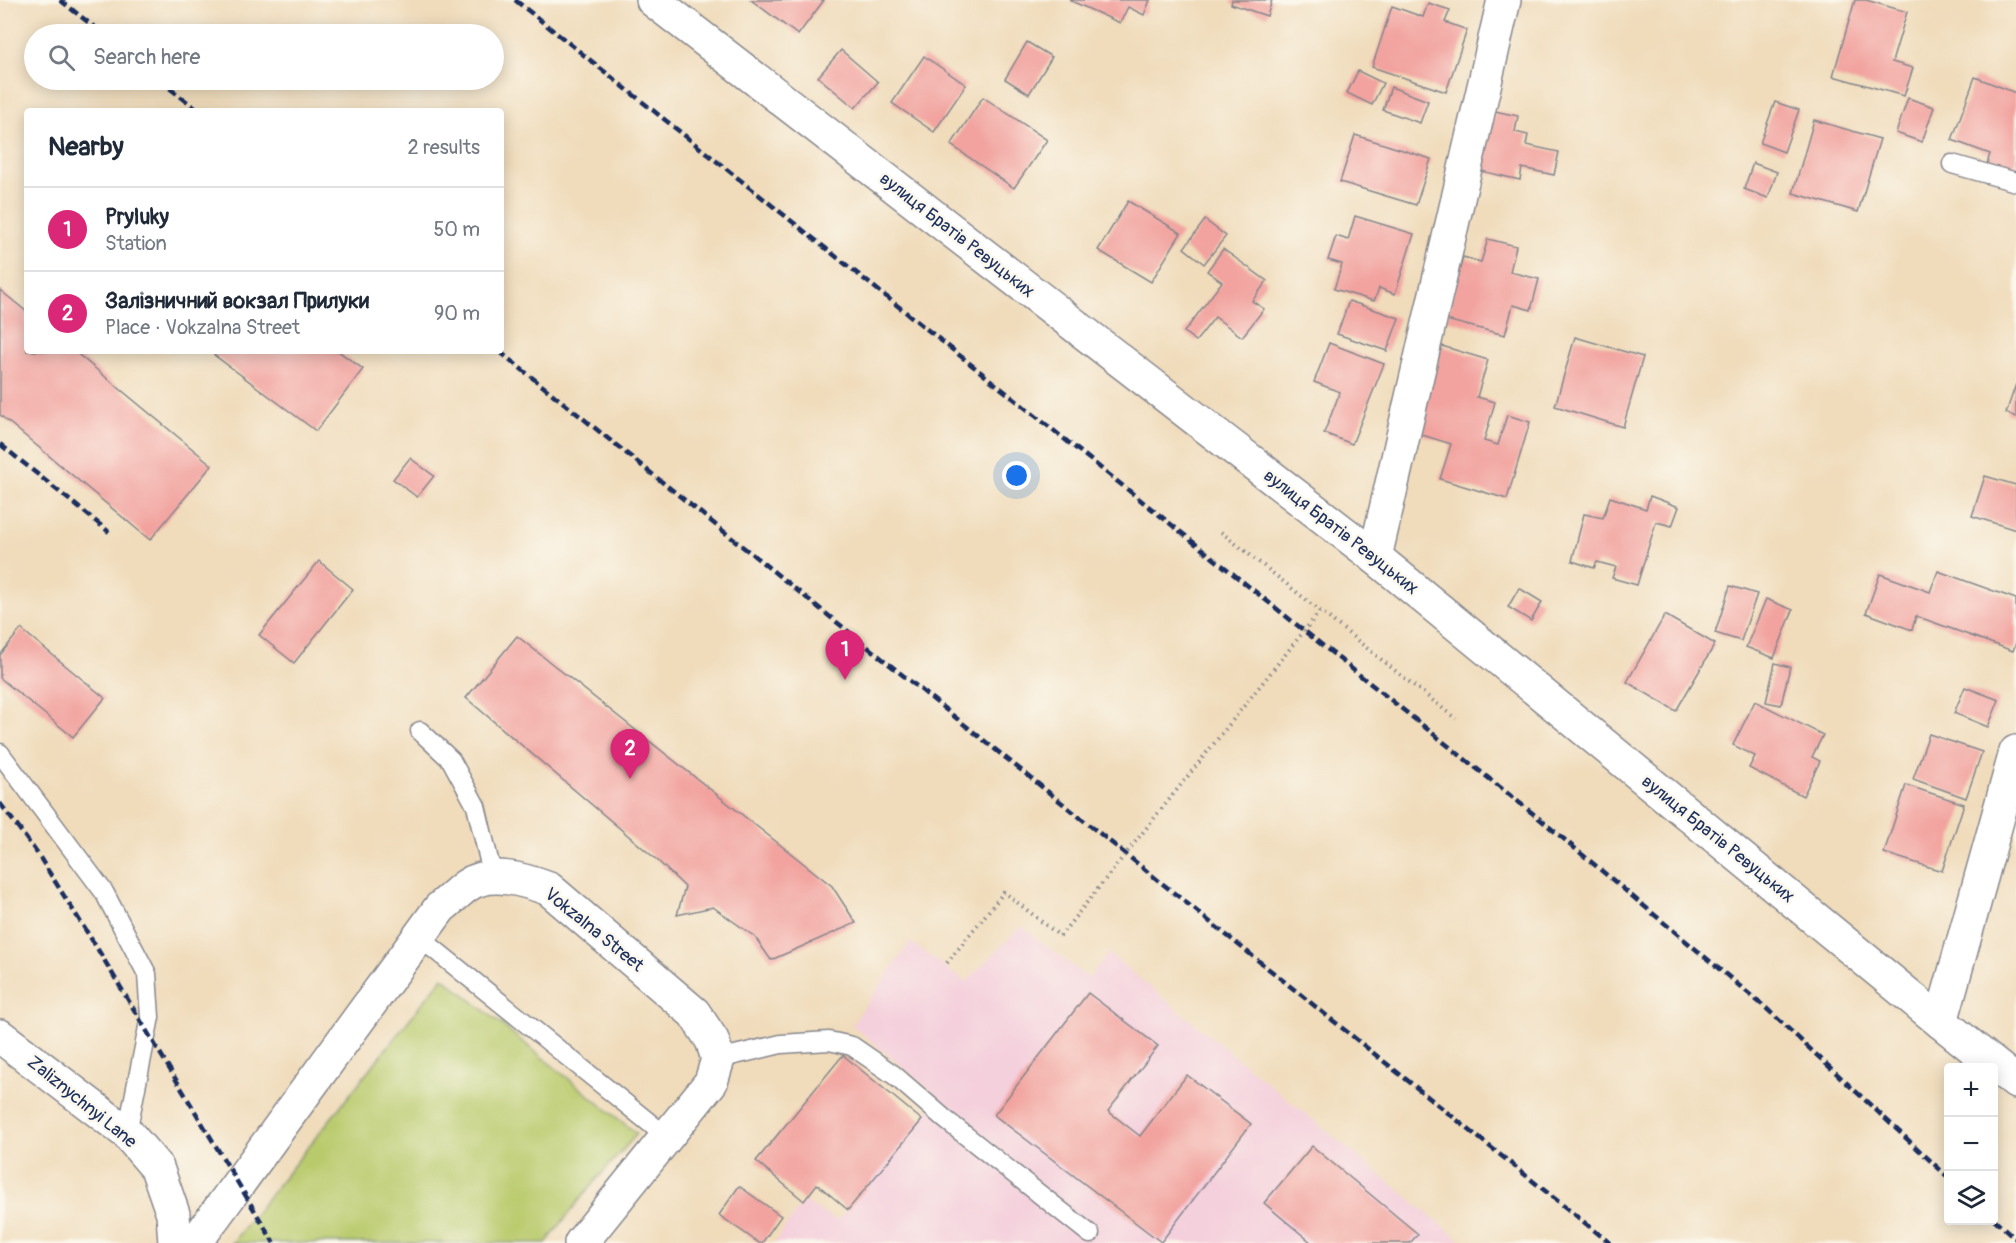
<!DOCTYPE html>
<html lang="en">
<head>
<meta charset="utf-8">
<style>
  body { margin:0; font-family:Pangolin,sans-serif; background:#f6f6f7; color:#1f2937 }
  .controls { position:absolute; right:18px; bottom:18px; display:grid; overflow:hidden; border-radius:6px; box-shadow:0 3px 15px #0003 }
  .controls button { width:54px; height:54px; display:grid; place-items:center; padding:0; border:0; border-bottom:2px solid #e0e1e3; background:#fff; color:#1f2937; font:30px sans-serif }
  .you { position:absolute; left:1017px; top:476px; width:21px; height:21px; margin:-15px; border:4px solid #fff; border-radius:50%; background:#1a73e8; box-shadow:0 0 0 9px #1a73e833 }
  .badge { display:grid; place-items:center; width:39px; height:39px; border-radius:50%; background:#db2777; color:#fff; font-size:20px; font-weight:700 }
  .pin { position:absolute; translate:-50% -50px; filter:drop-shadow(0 2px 3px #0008) }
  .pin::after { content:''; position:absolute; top:32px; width:21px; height:18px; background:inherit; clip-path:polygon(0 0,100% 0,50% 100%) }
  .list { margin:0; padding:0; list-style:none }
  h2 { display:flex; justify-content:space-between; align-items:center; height:78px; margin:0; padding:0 24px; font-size:26px }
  h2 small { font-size:20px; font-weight:400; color:#747a83 }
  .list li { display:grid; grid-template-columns:39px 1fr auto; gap:18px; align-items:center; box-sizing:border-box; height:84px; padding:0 24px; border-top:2px solid #e0e1e3 }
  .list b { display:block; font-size:22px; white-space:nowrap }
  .list p { margin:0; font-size:20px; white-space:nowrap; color:#747a83 }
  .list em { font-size:20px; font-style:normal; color:#747a83 }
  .icon { flex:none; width:33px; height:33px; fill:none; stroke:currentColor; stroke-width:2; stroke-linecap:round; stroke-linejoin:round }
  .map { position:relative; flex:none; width:2016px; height:1243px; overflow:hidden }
  .search { position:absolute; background:#fff; box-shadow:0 3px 15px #0003; left:24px; top:24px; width:480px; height:66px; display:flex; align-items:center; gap:15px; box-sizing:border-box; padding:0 21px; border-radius:33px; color:#747a83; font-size:22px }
  .panel { position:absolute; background:#fff; box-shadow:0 3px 15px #0003; left:24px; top:108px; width:480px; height:246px; border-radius:6px }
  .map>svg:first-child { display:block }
</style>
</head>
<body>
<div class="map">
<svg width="2016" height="1243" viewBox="0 0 2016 1243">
  <rect width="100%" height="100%" fill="#fbf7ec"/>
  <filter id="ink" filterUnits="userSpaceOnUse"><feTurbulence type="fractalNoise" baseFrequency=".0167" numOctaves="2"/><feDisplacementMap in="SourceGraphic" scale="12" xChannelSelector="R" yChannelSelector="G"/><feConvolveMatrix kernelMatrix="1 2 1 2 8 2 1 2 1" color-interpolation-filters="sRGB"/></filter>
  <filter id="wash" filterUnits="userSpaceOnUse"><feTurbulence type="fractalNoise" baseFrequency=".008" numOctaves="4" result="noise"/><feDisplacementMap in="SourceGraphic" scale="24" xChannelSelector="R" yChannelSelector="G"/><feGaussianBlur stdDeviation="1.35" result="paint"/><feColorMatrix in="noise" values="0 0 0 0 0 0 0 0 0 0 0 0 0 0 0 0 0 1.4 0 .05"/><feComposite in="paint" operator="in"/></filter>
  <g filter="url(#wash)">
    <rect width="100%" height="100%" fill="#f0dcbb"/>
    <polygon fill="#f4cfdc" points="1021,926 1088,978 1108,953 1464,1243 774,1243 804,1201 837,1221 939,1097 852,1025 910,942 966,982"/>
    <polygon fill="#b9ca6c" stroke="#6a7c65" stroke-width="1.5" points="443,977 637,1134 588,1189 546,1243 232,1243"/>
    <g id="blocks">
      <g fill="#f2a39f">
        <polygon points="751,0 824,0 798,35"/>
        <polygon points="1069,0 1150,0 1144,15 1128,7 1120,23"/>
        <polygon points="1232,0 1272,0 1267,16 1231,4"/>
        <polygon points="1855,0 1866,0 1907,12 1892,62 1913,68 1904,96 1833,76"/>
        <polygon points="1428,3 1450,10 1445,22 1467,30 1446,92 1372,67 1392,6 1423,17"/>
        <polygon points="1027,42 1052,57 1029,94 1005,79"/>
        <polygon points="841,50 878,82 855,108 818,77"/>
        <polygon points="924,56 966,85 934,132 892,103"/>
        <polygon points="1358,71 1383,83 1372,105 1347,93"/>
        <polygon points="1975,77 2016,93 2016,174 1987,164 1990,154 1952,140"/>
        <polygon points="1391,87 1428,101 1420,123 1383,110"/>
        <polygon points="983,97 1047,140 1014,188 951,145"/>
        <polygon points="1908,98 1934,107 1922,142 1896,133"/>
        <polygon points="1775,102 1799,110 1784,152 1760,143"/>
        <polygon points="1495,111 1518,116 1515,132 1528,135 1526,145 1559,152 1554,175 1522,168 1520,180 1481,171"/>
        <polygon points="1814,120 1880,139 1858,212 1793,193"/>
        <polygon points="1355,135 1431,159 1416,205 1340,182"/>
        <polygon points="1753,163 1777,172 1768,198 1744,189"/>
        <polygon points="1128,201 1181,233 1151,282 1098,250"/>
        <polygon points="1355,216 1414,234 1395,294 1379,288 1374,301 1334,289 1342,264 1328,260 1336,236 1348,240"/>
        <polygon points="1205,220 1226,236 1204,264 1184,248"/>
        <polygon points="1488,239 1516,246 1510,272 1539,279 1531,310 1513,305 1505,335 1446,320 1463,257 1481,262"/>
        <polygon points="1223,249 1267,281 1252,301 1264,309 1242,337 1215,317 1196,341 1184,332 1222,282 1207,271"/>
        <polygon points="0,290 27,312 27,351 74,351 212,465 150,540 0,415"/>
        <polygon points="1349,301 1399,318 1387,351 1337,334"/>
        <polygon points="1575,337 1643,357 1623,427 1555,406"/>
        <polygon points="1329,343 1384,364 1352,444 1324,433 1340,392 1314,382"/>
        <polygon points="1442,346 1488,360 1477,397 1495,402 1484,441 1498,445 1507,415 1530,422 1507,499 1440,479 1451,444 1416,433"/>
        <polygon points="218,351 338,351 363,369 316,431 214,355"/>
        <polygon points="2016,384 2016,417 2006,413"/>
        <polygon points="410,458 434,476 417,497 393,479"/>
        <polygon points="1985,476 2016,485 2016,530 1972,516"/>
        <polygon points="1650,496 1679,507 1672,526 1656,522 1637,585 1612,578 1616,567 1597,562 1594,568 1572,561 1584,514 1603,518 1610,497 1646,509"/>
        <polygon points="319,561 353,589 294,663 259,635"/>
        <polygon points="1938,571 2016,599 2016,643 2013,651 1916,616 1912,630 1866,613 1880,574 1930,592"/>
        <polygon points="1730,586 1757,594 1741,641 1715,633"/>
        <polygon points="1519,588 1542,602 1531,621 1508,607"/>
        <polygon points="1766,599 1793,610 1774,658 1746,647"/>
        <polygon points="1665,615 1715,644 1676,711 1627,682"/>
        <polygon points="21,629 105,698 73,737 0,678 0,655"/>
        <polygon points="517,636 832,886 856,923 771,960 755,937 713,907 677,915 685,887 657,860 466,698"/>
        <polygon points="1775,663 1790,667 1781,705 1766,702"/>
        <polygon points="1965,687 1999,700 1988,727 1954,713"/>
        <polygon points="1755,701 1823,735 1812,757 1820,761 1803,796 1749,768 1755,756 1733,745"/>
        <polygon points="1929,734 1982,752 1966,798 1913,779"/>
        <polygon points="1906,785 1964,804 1942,871 1884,853"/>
        <polygon points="1088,993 1158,1046 1108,1111 1140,1136 1187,1075 1251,1124 1161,1242 994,1115"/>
        <polygon points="843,1055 922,1120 848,1210 817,1184 804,1201 756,1161"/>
        <polygon points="1312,1146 1418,1234 1410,1243 1312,1243 1264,1203"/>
        <polygon points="739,1186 781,1216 762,1243 759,1243 719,1215"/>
      </g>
    </g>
  </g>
  <g filter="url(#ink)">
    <use href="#blocks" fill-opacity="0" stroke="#86868c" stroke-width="1.5"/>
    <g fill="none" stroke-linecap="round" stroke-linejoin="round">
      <defs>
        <g id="service">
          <polyline points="1952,164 2016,182"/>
          <polyline points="420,731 451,760 476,806 493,877"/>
          <polyline points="0,753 104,892 147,974 150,1017 127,1133"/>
          <polyline points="419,937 667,1137"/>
          <polyline points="718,1059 781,1044 829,1041 852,1046 894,1075 946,1120 1090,1234"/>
        </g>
        <g id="minor">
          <polyline points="653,0 1375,557 1941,1022 2016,1082"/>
          <polyline points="1375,557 1504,0"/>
          <polyline points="1941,1022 2016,752"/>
          <polyline points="0,1036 127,1133 157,1168 173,1214 175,1243"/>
          <path d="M 195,1243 L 440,908 C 449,901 457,893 466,886 C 490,869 525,880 549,889 L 694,1013 L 712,1040 L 718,1059 L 711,1082 L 581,1243"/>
        </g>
      </defs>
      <use href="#service" stroke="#86868c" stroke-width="21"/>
      <use href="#minor" stroke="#86868c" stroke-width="36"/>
      <g stroke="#86868c" stroke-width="4" stroke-dasharray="1.5 4.5" stroke-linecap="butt">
        <polyline points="1221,532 1456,719"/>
        <polyline points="947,963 1004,892 1060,936"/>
      </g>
      <use href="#service" stroke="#fff" stroke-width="18"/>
      <use href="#minor" stroke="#fff" stroke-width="33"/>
      <g stroke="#1b2f5e" stroke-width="4.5" stroke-dasharray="9 4.5" stroke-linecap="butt">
        <polyline points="60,0 103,34"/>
        <polyline points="515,0 1541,820 1766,1008 1948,1177"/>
        <polyline points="159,80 199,111"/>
        <polyline points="499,351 1610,1243"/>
        <polyline points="0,444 109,532"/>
        <polyline points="0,803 37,853 97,948 274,1243"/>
        <polyline points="1994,1219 2016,1239"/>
      </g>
      <polyline stroke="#86868c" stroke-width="4" stroke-dasharray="1.5 4.5" stroke-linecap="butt" points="1060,936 1320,611"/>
    </g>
  </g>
  <g text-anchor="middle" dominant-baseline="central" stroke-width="5" stroke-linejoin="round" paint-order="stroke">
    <g font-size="18" fill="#1b2f5e" stroke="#fbf7ec">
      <text transform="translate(957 235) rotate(38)">вулиця Братів Ревуцьких</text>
      <text transform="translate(1341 532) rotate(38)">вулиця Братів Ревуцьких</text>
      <text transform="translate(1718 839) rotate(39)">вулиця Братів Ревуцьких</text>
      <text transform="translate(594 930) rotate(39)">Vokzalna Street</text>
      <text transform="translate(82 1102) rotate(39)">Zaliznychnyi Lane</text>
    </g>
  </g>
</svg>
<div class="controls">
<button>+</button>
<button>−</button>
<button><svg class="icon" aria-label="layers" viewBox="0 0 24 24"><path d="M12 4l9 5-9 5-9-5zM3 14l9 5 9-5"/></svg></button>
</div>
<div class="you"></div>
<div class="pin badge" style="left:845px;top:680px">1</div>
<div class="pin badge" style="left:630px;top:779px">2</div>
<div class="search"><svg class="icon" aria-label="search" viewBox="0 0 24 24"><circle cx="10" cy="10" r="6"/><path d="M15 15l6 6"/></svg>Search here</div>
<section class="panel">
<h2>Nearby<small>2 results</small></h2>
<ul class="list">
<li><span class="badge">1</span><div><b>Pryluky</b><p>Station</p></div><em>50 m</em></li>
<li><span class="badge">2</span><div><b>Залізничний вокзал Прилуки</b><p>Place · Vokzalna Street</p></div><em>90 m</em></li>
</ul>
</section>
</div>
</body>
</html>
